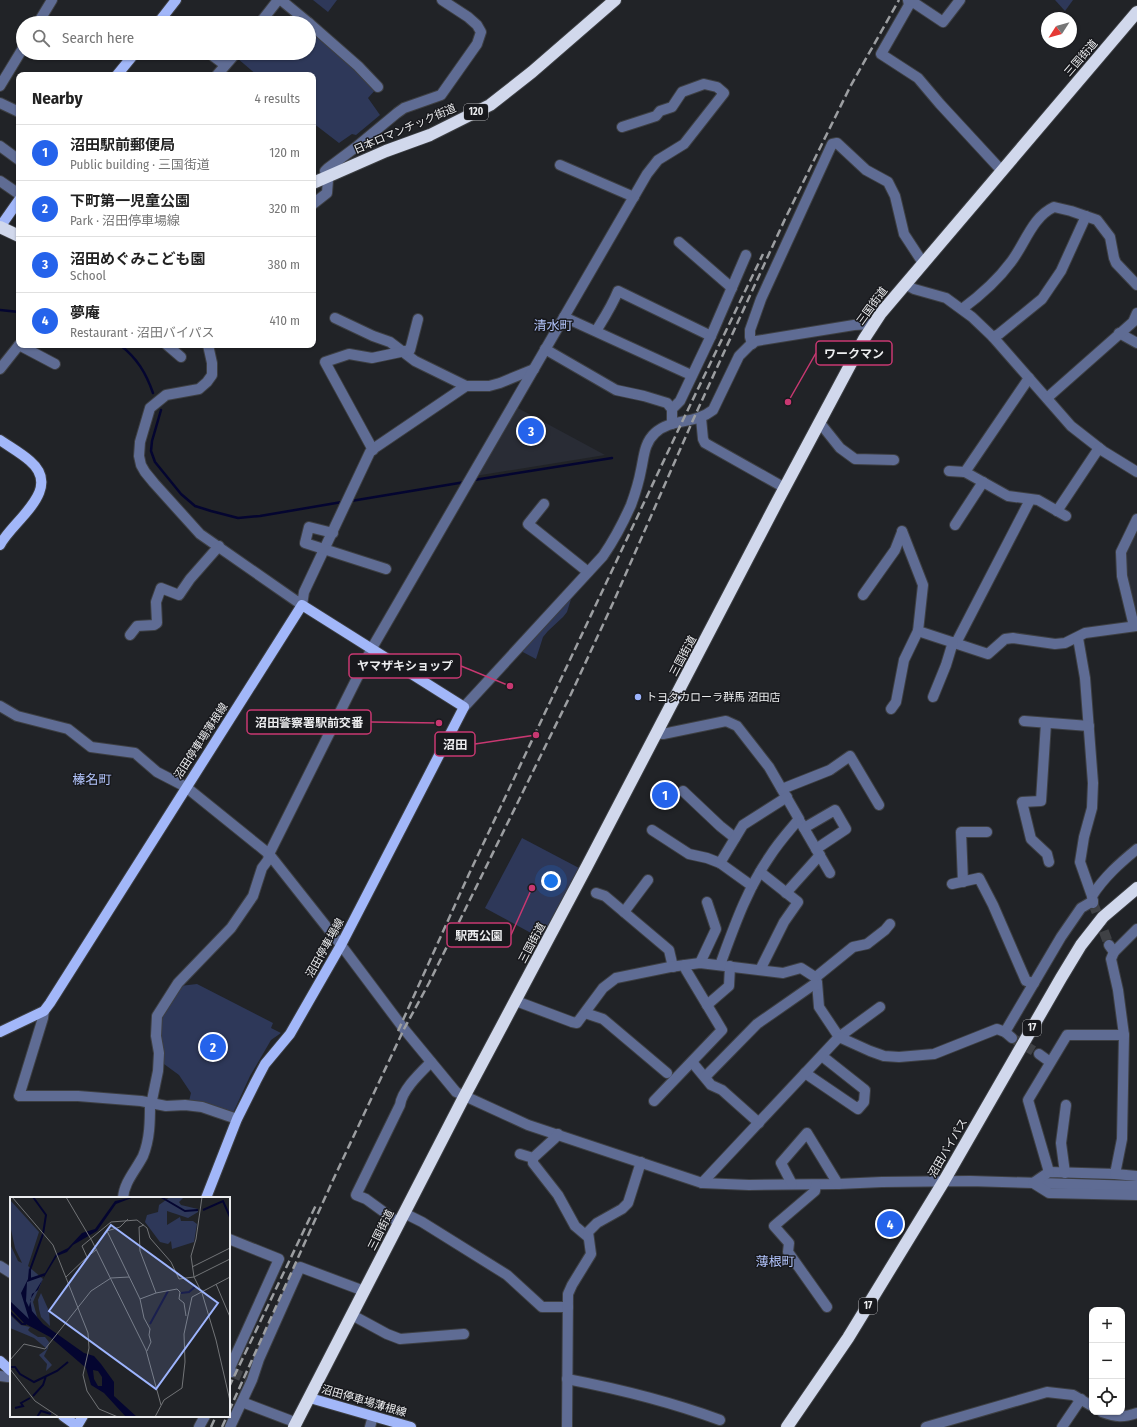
<!DOCTYPE html>
<html lang="en">
<head>
<meta charset="utf-8">
<style>
  body { margin:0; font-family:"Fira Sans Condensed","Noto Sans JP",sans-serif; background:#f2f2f2; color:#222 }
  .controls { position:absolute; right:12px; bottom:12px; display:grid; overflow:hidden; border-radius:8px; box-shadow:0 1px 3px #0004 }
  .controls button { width:36px; height:36px; display:grid; place-items:center; padding:0; border:0; border-bottom:1px solid #e0e0e0; background:#fff; color:#222; font:20px sans-serif }
  .compass { position:absolute; left:1041px; top:12px; width:36px; height:36px; border-radius:50%; background:#fff; box-shadow:0 1px 3px #0004; rotate:234deg }
  .you { position:absolute; left:551px; top:881px; width:14px; height:14px; margin:-10px; border:3px solid #fff; border-radius:50%; background:#1a73e8; box-shadow:0 0 0 6px #1a73e833 }
  .badge { display:grid; place-items:center; width:26px; height:26px; border-radius:50%; background:#2563eb; color:#fff; font-size:13px; font-weight:700 }
  .pin { position:absolute; translate:-50% -50%; border:2px solid #fff; box-shadow:0 1px 4px #0006 }
  .list { margin:0; padding:0; list-style:none }
  h2 { display:flex; justify-content:space-between; align-items:center; height:52px; margin:0; padding:0 16px; font-size:17px }
  h2 small { font-size:13px; font-weight:400; color:#767676 }
  .list li { display:grid; grid-template-columns:26px 1fr auto; gap:12px; align-items:center; box-sizing:border-box; height:56px; padding:0 16px; border-top:1px solid #e0e0e0 }
  .list b { display:block; font-size:15px; white-space:nowrap }
  .list p { margin:0; font-size:13px; white-space:nowrap; color:#767676 }
  .list em { font-size:13px; font-style:normal; color:#767676 }
  .icon { flex:none; width:22px; height:22px; fill:none; stroke:currentColor; stroke-width:2; stroke-linecap:round; stroke-linejoin:round }
  .map { position:relative; flex:none; width:1137px; height:1427px; overflow:hidden }
  .search { position:absolute; background:#fff; box-shadow:0 1px 3px #0004; left:16px; top:16px; width:300px; height:44px; display:flex; align-items:center; gap:10px; box-sizing:border-box; padding:0 14px; border-radius:22px; color:#767676; font-size:15px }
  .panel { position:absolute; background:#fff; box-shadow:0 1px 3px #0004; left:16px; top:72px; width:300px; height:276px; border-radius:8px }
  .map>svg:first-child { display:block }
</style>
</head>
<body>
<div class="map">
<svg width="1137" height="1427" viewBox="0 0 1137 1427">
  <rect width="100%" height="100%" fill="#212327"/>
  <g fill="#292c35">
    <polygon points="516,407 605,455 475,476"/>
    <polygon points="1137,525 1137,622 1136,621 1123,556"/>
  </g>
  <g fill="#2e3859">
    <polygon points="313,0 337,0 328,12"/>
    <polygon points="1055,0 1073,0 1065,11"/>
    <polygon points="312,28 377,88 368,98 380,115 356,135 352,134 339,143 313,123 313,75 257,75 237,58 242,53 309,53 309,32"/>
    <polygon points="572,596 567,612 563,617 548,631 543,637 536,659 519,650"/>
    <polygon points="522,838 579,868 542,939 485,908"/>
    <polygon points="197,984 273,1023 271,1028 281,1033 271,1040 250,1076 233,1113 189,1101 191,1093 179,1075 164,1064 161,1054 161,1015 180,986"/>
  </g>
  <g fill="none" stroke-linecap="round" stroke-linejoin="round">
    <g stroke="#040530" stroke-width="2.5">
      <polyline points="0,310 19,312"/>
      <path d="M 120,345 C 137,358 146,373 153,393"/>
      <polyline points="161,410 152,441 151,451 155,462 181,494 195,506 211,511 238,518 260,516 342,502"/>
      <polyline points="474,480 612,458"/>
      <polyline points="351,501 465,482"/>
    </g>
    <g stroke="#3f4145" stroke-width="10" stroke-dasharray="10 5" stroke-linecap="butt">
      <polyline points="1093,903 1109,945"/>
      <polyline points="1012,1038 1039,1054"/>
      <polyline points="232,1372 250,1380"/>
    </g>
    <defs>
      <g id="minor">
        <polyline points="281,0 309,23"/>
        <polyline points="908,0 909,5 881,54 918,78 940,104 1001,170"/>
        <polyline points="910,0 943,22 960,0"/>
        <polyline points="38,23 52,0"/>
        <polyline points="260,23 278,0"/>
        <polyline points="309,23 358,66 378,87"/>
        <polyline points="209,53 225,65"/>
        <polyline points="217,75 236,53"/>
        <polyline points="0,86 23,48"/>
        <polyline points="0,103 19,112"/>
        <polyline points="0,146 19,160"/>
        <polyline points="560,165 634,197"/>
        <polyline points="0,181 19,194"/>
        <polyline points="313,204 327,193 328,180 325,171 328,168 356,147 397,113 404,108 441,95 477,44 481,32 477,25 468,17 442,0"/>
        <polyline points="679,242 732,288"/>
        <polyline points="905,284 914,289 946,298 972,317 993,337 1071,426 1103,451 1137,472"/>
        <path d="M 962,309 C 981,295 997,281 1011,262 C 1025,244 1032,217 1054,207 L 1071,211 L 1097,220 L 1110,237 L 1114,258 L 1116,263 L 1137,285"/>
        <polyline points="564,317 691,375"/>
        <polyline points="335,318 373,336 390,342 415,361 466,386"/>
        <path d="M 596,331 C 604,318 612,306 618,291 L 711,336"/>
        <polyline points="1119,333 1137,343"/>
        <polyline points="993,337 999,334 1042,299 1061,271 1086,216"/>
        <polyline points="752,344 750,337 750,330 761,299 832,144 837,143 866,170 888,182 895,196 904,234 923,263"/>
        <polyline points="19,345 55,364"/>
        <polyline points="167,345 181,357"/>
        <polyline points="208,345 212,363 212,375 207,382 199,389 166,395 150,408 140,442 139,456 141,465 145,472 154,483 200,534 302,605 304,592 370,452 376,447 466,386 489,386 500,383 534,369"/>
        <polyline points="545,349 616,390 644,396 667,403 672,409"/>
        <polyline points="0,369 19,345"/>
        <polyline points="1047,398 1133,322 1137,313"/>
        <polyline points="701,418 703,439 705,443 785,488"/>
        <polyline points="820,423 840,448 855,459 894,460"/>
        <polyline points="672,424 672,409 680,401 711,336 746,255"/>
        <polyline points="373,450 325,362 349,354 372,358 410,350 418,319"/>
        <polyline points="949,471 965,472 1008,496 1038,500 1066,516"/>
        <polyline points="965,472 1029,378"/>
        <polyline points="544,504 528,524 588,572"/>
        <polyline points="1057,511 1099,448"/>
        <polyline points="955,525 983,482"/>
        <polyline points="902,531 923,585 918,631 988,654 1005,639 1013,638 1055,644 1065,643 1085,633 1137,626"/>
        <polyline points="333,533 309,527 305,543 386,569"/>
        <polyline points="863,595 895,550 902,532"/>
        <polyline points="1134,626 1122,576 1121,552 1137,519"/>
        <polyline points="130,635 137,626 154,625 157,623 156,602 161,588 179,595 190,579 219,546"/>
        <polyline points="1078,638 1085,678 1093,783 1092,808 1084,837 1080,862 1092,896 1093,903"/>
        <polyline points="956,643 1030,500"/>
        <polyline points="933,697 946,665 953,642"/>
        <polyline points="0,706 17,716 68,729 91,747 135,753 157,772 186,787 269,854 341,945 404,1029 456,1092 528,1125 702,1183 749,1185 838,1184 882,1182 970,1181 1137,1186"/>
        <path d="M 464,707 L 603,556 C 614,540 623,523 631,505 C 635,494 639,481 641,470 C 644,457 644,443 655,433 C 671,418 694,425 713,410 L 739,356 L 749,346 L 756,341 L 854,325 L 873,324"/>
        <polyline points="891,709 896,702 904,660 918,631"/>
        <polyline points="1024,721 1089,726"/>
        <polyline points="1046,723 1041,801 1022,802 1031,839 1047,854 1049,862"/>
        <path d="M 657,733 L 663,734 L 726,721 L 737,726 L 769,767 L 799,819 C 789,831 778,843 770,856 C 747,889 734,927 720,965"/>
        <polyline points="782,789 830,770 850,756 879,805"/>
        <polyline points="683,791 720,826 735,838"/>
        <polyline points="801,823 830,873"/>
        <polyline points="804,828 835,810 846,829 816,849"/>
        <polyline points="652,830 689,854 707,858 720,863 752,886"/>
        <polyline points="720,863 743,825 787,797"/>
        <polyline points="963,882 961,832 987,832"/>
        <polyline points="952,884 979,878 993,905 1026,981 1034,983"/>
        <polyline points="596,893 605,896 669,950 673,967"/>
        <polyline points="786,893 820,855"/>
        <path d="M 1092,896 C 1104,877 1120,863 1137,849"/>
        <polyline points="624,912 648,880"/>
        <polyline points="1109,945 1114,952 1111,959 1118,990 1124,1035 1122,1139 1115,1174 1049,1172 1033,1183 1049,1193 1137,1195"/>
        <polyline points="1114,952 1137,929"/>
        <polyline points="700,963 716,929 707,902"/>
        <polyline points="760,970 784,922 798,902 760,872"/>
        <polyline points="816,977 853,947 867,944 885,930 890,924"/>
        <polyline points="516,1001 572,1022 577,1023 603,988 616,978 670,967 700,963 783,973 801,968 815,977 817,982 819,1007 839,1037 880,1007"/>
        <polyline points="707,1005 729,986 730,966"/>
        <polyline points="44,1011 43,1018 19,1096 78,1096 141,1101 166,1106 185,1105 202,1107 237,1119"/>
        <polyline points="585,1013 603,1019 667,1073"/>
        <polyline points="1005,1032 1061,937 1081,908 1093,901"/>
        <polyline points="1039,1054 1050,1062"/>
        <polyline points="692,1062 711,1085 722,1090 759,1123"/>
        <polyline points="805,1073 858,1109 864,1102 865,1090 822,1056"/>
        <polyline points="705,1077 757,1024 813,985 817,985"/>
        <polyline points="654,1101 722,1030 686,970 685,965"/>
        <polyline points="520,1154 533,1158 555,1138 558,1134"/>
        <polyline points="533,1158 533,1163 558,1195 575,1226 588,1237"/>
        <polyline points="1049,1172 1028,1100 1067,1035 1124,1035"/>
        <polyline points="1065,1173 1061,1143 1066,1105"/>
        <polyline points="1115,1174 1137,1176"/>
        <polyline points="702,1183 839,1037 870,1051 884,1056 899,1057 934,1054 997,1029 1005,1032 1012,1038"/>
        <polyline points="792,1184 781,1163 807,1133 838,1184"/>
        <polyline points="816,1185 815,1191 774,1226 789,1243 788,1252 827,1307"/>
        <path d="M 123,1198 C 124,1182 136,1170 143,1156 C 150,1139 150,1121 150,1103 L 152,1100 L 158,1071 L 159,1053 L 156,1036 L 157,1016 L 178,983 L 231,928 L 253,896 L 262,868 L 268,860 L 269,854 L 372,648 L 647,174 L 658,160 L 684,144 L 724,93 L 717,87 L 704,84 L 682,92 L 672,107 L 660,111 L 656,116 L 622,127"/>
        <polyline points="404,1213 422,1222 507,1275 542,1307 568,1307"/>
        <path d="M 399,1223 L 366,1199 L 356,1195 L 400,1105 C 402,1090 420,1073 431,1062"/>
        <polyline points="229,1239 279,1259 229,1370 232,1372"/>
        <polyline points="0,1266 11,1273"/>
        <polyline points="352,1315 387,1334 400,1339 464,1334"/>
        <polyline points="0,1376 8,1377 11,1376"/>
        <path d="M 567,1379 C 619,1389 671,1402 720,1420"/>
        <polyline points="242,1402 297,1423"/>
        <path d="M 1102,1412 C 1116,1417 1123,1418 1137,1413"/>
        <polyline points="199,1427 205,1416"/>
        <polyline points="230,1427 252,1380 259,1359 300,1267 364,1291"/>
        <polyline points="370,1427 373,1416"/>
        <polyline points="567,1427 568,1294 572,1285 591,1254 588,1232 597,1223 622,1209 628,1203 641,1162"/>
        <polyline points="926,1427 1047,1392 1073,1395 1092,1406"/>
        <polyline points="1062,1427 1081,1399"/>
      </g>
      <g id="major">
        <polyline points="158,23 176,0"/>
        <polyline points="117,75 135,53"/>
        <polyline points="0,227 19,200"/>
        <path d="M 0,440 C 10,447 21,453 30,461 C 64,490 12,521 0,545"/>
        <polyline points="0,1032 44,1011 50,1003 302,605 464,707 341,945 290,1034 265,1064 256,1081 237,1119 206,1198"/>
        <polyline points="0,1361 11,1371"/>
        <polyline points="310,1398 411,1427"/>
        <polyline points="63,1416 77,1426 83,1416"/>
      </g>
      <g id="highway">
        <polyline points="313,183 386,151 430,135 490,105 532,72 615,0"/>
        <polyline points="0,227 19,236"/>
        <polyline points="294,1427 464,1097 587,866 777,502 864,339 881,313 1137,12"/>
        <polyline points="787,1427 848,1338 944,1181 1061,978 1081,945 1103,917 1137,888"/>
      </g>
    </defs>
    <use href="#minor" stroke="#3d3f43" stroke-width="12"/>
    <use href="#major" stroke="#3d3f43" stroke-width="12"/>
    <use href="#highway" stroke="#3d3f43" stroke-width="14"/>
    <use href="#minor" stroke="#5f6c94" stroke-width="10"/>
    <use href="#major" stroke="#a2b7f9" stroke-width="10"/>
    <use href="#highway" stroke="#d1d8ec" stroke-width="12"/>
    <g stroke="#9c9ea1" stroke-width="2.5" stroke-dasharray="8 4" stroke-linecap="butt">
      <polyline points="398,1031 469,874 682,422 763,254"/>
      <polyline points="229,1387 317,1203"/>
      <polyline points="229,1411 333,1180 404,1029 429,983 571,694 613,603 693,420 785,219 850,87 899,0"/>
      <polyline points="211,1427 216,1416"/>
      <polyline points="222,1427 227,1416"/>
    </g>
  </g>
  <circle fill="#9db4fd" stroke="#18191d" stroke-width="1.5" cx="638" cy="697" r="4"/>
  <g text-anchor="middle" dominant-baseline="central" stroke-width="3" stroke-linejoin="round" paint-order="stroke">
    <g fill="#18191d" stroke="#acadb0" stroke-width="1">
      <rect x="464" y="104" width="24" height="16" rx="3"/>
      <rect x="1023" y="1020" width="18" height="16" rx="3"/>
      <rect x="859" y="1298" width="18" height="16" rx="3"/>
    </g>
    <g font-size="10" font-weight="bold" fill="#ecedef">
      <text x="476" y="112">120</text>
      <text x="1032" y="1028">17</text>
      <text x="868" y="1306">17</text>
    </g>
    <g font-size="11" fill="#ecedef" stroke="#18191d">
      <text transform="translate(1081 58) rotate(-49)">三国街道</text>
      <text transform="translate(405 129) rotate(-23)">日本ロマンチック街道</text>
      <text transform="translate(872 306) rotate(-54)">三国街道</text>
      <text transform="translate(683 656) rotate(-62)">三国街道</text>
      <text transform="translate(201 741) rotate(-57)">沼田停車場薄根線</text>
      <text transform="translate(532 943) rotate(-62)">三国街道</text>
      <text transform="translate(325 948) rotate(-61)">沼田停車場線</text>
      <text transform="translate(948 1148) rotate(-60)">沼田バイパス</text>
      <text transform="translate(381 1230) rotate(-63)">三国街道</text>
      <text transform="translate(364 1401) rotate(16)">沼田停車場薄根線</text>
    </g>
    <g font-size="11" fill="#ecedef" stroke="#18191d" text-anchor="start">
      <text x="646" y="697">トヨタカローラ群馬 沼田店</text>
    </g>
    <g font-size="13" fill="#b1c3fa" stroke="#18191d">
      <text x="553" y="325">清水町</text>
      <text x="92" y="779">榛名町</text>
      <text x="775" y="1261">薄根町</text>
    </g>
  </g>
  <g transform="translate(10 1197)">
    <rect width="220" height="220" fill="#212327"/>
    <path d="M 160,0 L 174,0 L 169,5 L 171,8 L 188,12 L 188,15 L 178,21 L 157,14 L 157,28 L 170,20 L 171,24 L 183,24 L 187,27 L 184,45 L 162,52 L 161,44 L 158,47 L 150,45 L 135,25 L 137,18 L 148,15 L 149,8 ZM 0,3 L 29,35 L 18,69 L 33,82 L 23,105 L 31,134 L 0,107 L 0,47 L 8,64 L 12,66 L 5,51 L 0,28 ZM 31,96 L 39,114 L 40,129 L 31,120 L 29,112 L 28,103 ZM 0,118 L 11,128 L 20,130 L 18,133 L 20,135 L 28,140 L 35,140 L 39,145 L 38,151 L 34,159 L 42,168 L 36,174 L 37,167 L 29,158 L 37,152 L 24,141 L 0,131 Z" fill="#2e3859"/>
    <path d="M 124,0 L 106,7 L 87,34 L 63,48 L 57,55 L 47,59 L 20,103 L 22,114 L 33,127 L 74,156 L 84,159 L 91,167 L 104,185 L 104,199 L 127,220 L 116,220 L 94,196 L 81,188 L 76,171 L 40,140 L 14,126 L 0,111 L 0,104 L 19,122 L 11,96 L 18,82 L 19,71 L 20,81 L 35,76 L 46,57 L 58,51 L 72,36 L 85,32 L 105,4 ZM 34,79 L 28,93 L 22,97 L 19,110 L 16,104 L 17,85 ZM 83,173 L 88,174 L 92,180 L 92,189 L 88,189 L 84,182 Z" fill="#040530" fill-rule="evenodd"/>
    <path fill="none" stroke="#040530" stroke-width="2" d="M 151,0 L 175,14 L 188,13M 193,13 L 213,4 L 220,20M 20,82 L 20,73 L 33,37 L 36,18 L 23,0M 171,96 L 179,95 L 186,89M 0,115 L 12,127 L 16,127M 140,127 L 158,94M 1,170 L 5,170 L 10,177 L 24,185 L 47,174 L 58,165M 23,199 L 33,188 L 36,179M 5,211 L 13,209 L 11,206 L 20,201M 27,220 L 31,214 L 41,217"/>
    <path fill="none" stroke="#727477" stroke-width="1" d="M 2,0 L 43,48 L 78,136 L 79,151 L 73,178 L 77,194 L 89,212 L 108,220M 56,0 L 82,44 L 136,153 L 151,208M 192,0 L 186,42 L 181,59 L 184,80 L 220,62M 118,22 L 110,30 L 97,34 L 130,102 L 146,96 L 130,54 L 129,30 L 134,28M 86,53 L 77,60 L 72,49 L 101,25 L 127,23 L 137,31 L 140,41 L 161,65 L 169,82 L 184,80 L 192,96 L 206,143 L 220,204M 182,70 L 220,51M 56,80 L 77,60M 206,87 L 220,120M 146,96 L 167,92 L 170,95 L 169,102 L 174,106 L 176,119M 130,102 L 134,121 L 140,132 L 139,138 L 141,145 L 137,154M 0,163 L 14,147 L 35,152 L 81,94 L 101,81 L 119,80M 0,172 L 25,204 L 49,220M 145,220 L 154,203 L 172,191 L 175,165 L 174,137 L 182,100 L 220,80"/>
    <path fill="#9db4fd" fill-opacity="0.15" stroke="#9db4fd" stroke-width="2" d="M 101,28 L 208,106 L 146,192 L 39,114 Z"/>
    <rect width="220" height="220" fill="none" stroke="#ecedef" stroke-width="2"/>
  </g>
  <path fill="none" stroke="#c83871" stroke-width="1.5" d="M788 402L816 353M510 686L461 666M439 723L371 722M536 735L475 744M532 888L511 935"/>
  <g fill="#c83871" stroke="#18191d" stroke-width="1.5">
    <circle cx="788" cy="402" r="4"/>
    <circle cx="510" cy="686" r="4"/>
    <circle cx="439" cy="723" r="4"/>
    <circle cx="536" cy="735" r="4"/>
    <circle cx="532" cy="888" r="4"/>
  </g>
  <g fill="#18191d" stroke="#c83871" stroke-width="1.5">
    <rect x="816" y="341" width="76" height="24" rx="4"/>
    <rect x="349" y="654" width="112" height="24" rx="4"/>
    <rect x="247" y="710" width="124" height="24" rx="4"/>
    <rect x="435" y="732" width="40" height="24" rx="4"/>
    <rect x="447" y="923" width="64" height="24" rx="4"/>
  </g>
  <g font-size="12" text-anchor="middle" font-weight="bold" fill="#ecedef">
    <text x="854" y="358">ワークマン</text>
    <text x="405" y="670">ヤマザキショップ</text>
    <text x="309" y="727">沼田警察署駅前交番</text>
    <text x="455" y="749">沼田</text>
    <text x="479" y="940">駅西公園</text>
  </g>
</svg>
<div class="controls">
<button>+</button>
<button>−</button>
<button><svg class="icon" aria-label="locate" viewBox="0 0 24 24"><circle cx="12" cy="12" r="6"/><path d="M12 2v4M12 18v4M2 12h4M18 12h4"/></svg></button>
</div>
<svg class="compass" viewBox="-18 -18 36 36"><path d="M0-13l5 13h-10z" fill="#e53935"/><path d="M0 13l5-13h-10z" fill="#767676"/></svg>
<div class="you"></div>
<div class="pin badge" style="left:665px;top:795px">1</div>
<div class="pin badge" style="left:213px;top:1047px">2</div>
<div class="pin badge" style="left:531px;top:431px">3</div>
<div class="pin badge" style="left:890px;top:1224px">4</div>
<div class="search"><svg class="icon" aria-label="search" viewBox="0 0 24 24"><circle cx="10" cy="10" r="6"/><path d="M15 15l6 6"/></svg>Search here</div>
<section class="panel">
<h2>Nearby<small>4 results</small></h2>
<ul class="list">
<li><span class="badge">1</span><div><b>沼田駅前郵便局</b><p>Public building · 三国街道</p></div><em>120 m</em></li>
<li><span class="badge">2</span><div><b>下町第一児童公園</b><p>Park · 沼田停車場線</p></div><em>320 m</em></li>
<li><span class="badge">3</span><div><b>沼田めぐみこども園</b><p>School</p></div><em>380 m</em></li>
<li><span class="badge">4</span><div><b>夢庵</b><p>Restaurant · 沼田バイパス</p></div><em>410 m</em></li>
</ul>
</section>
</div>
</body>
</html>
